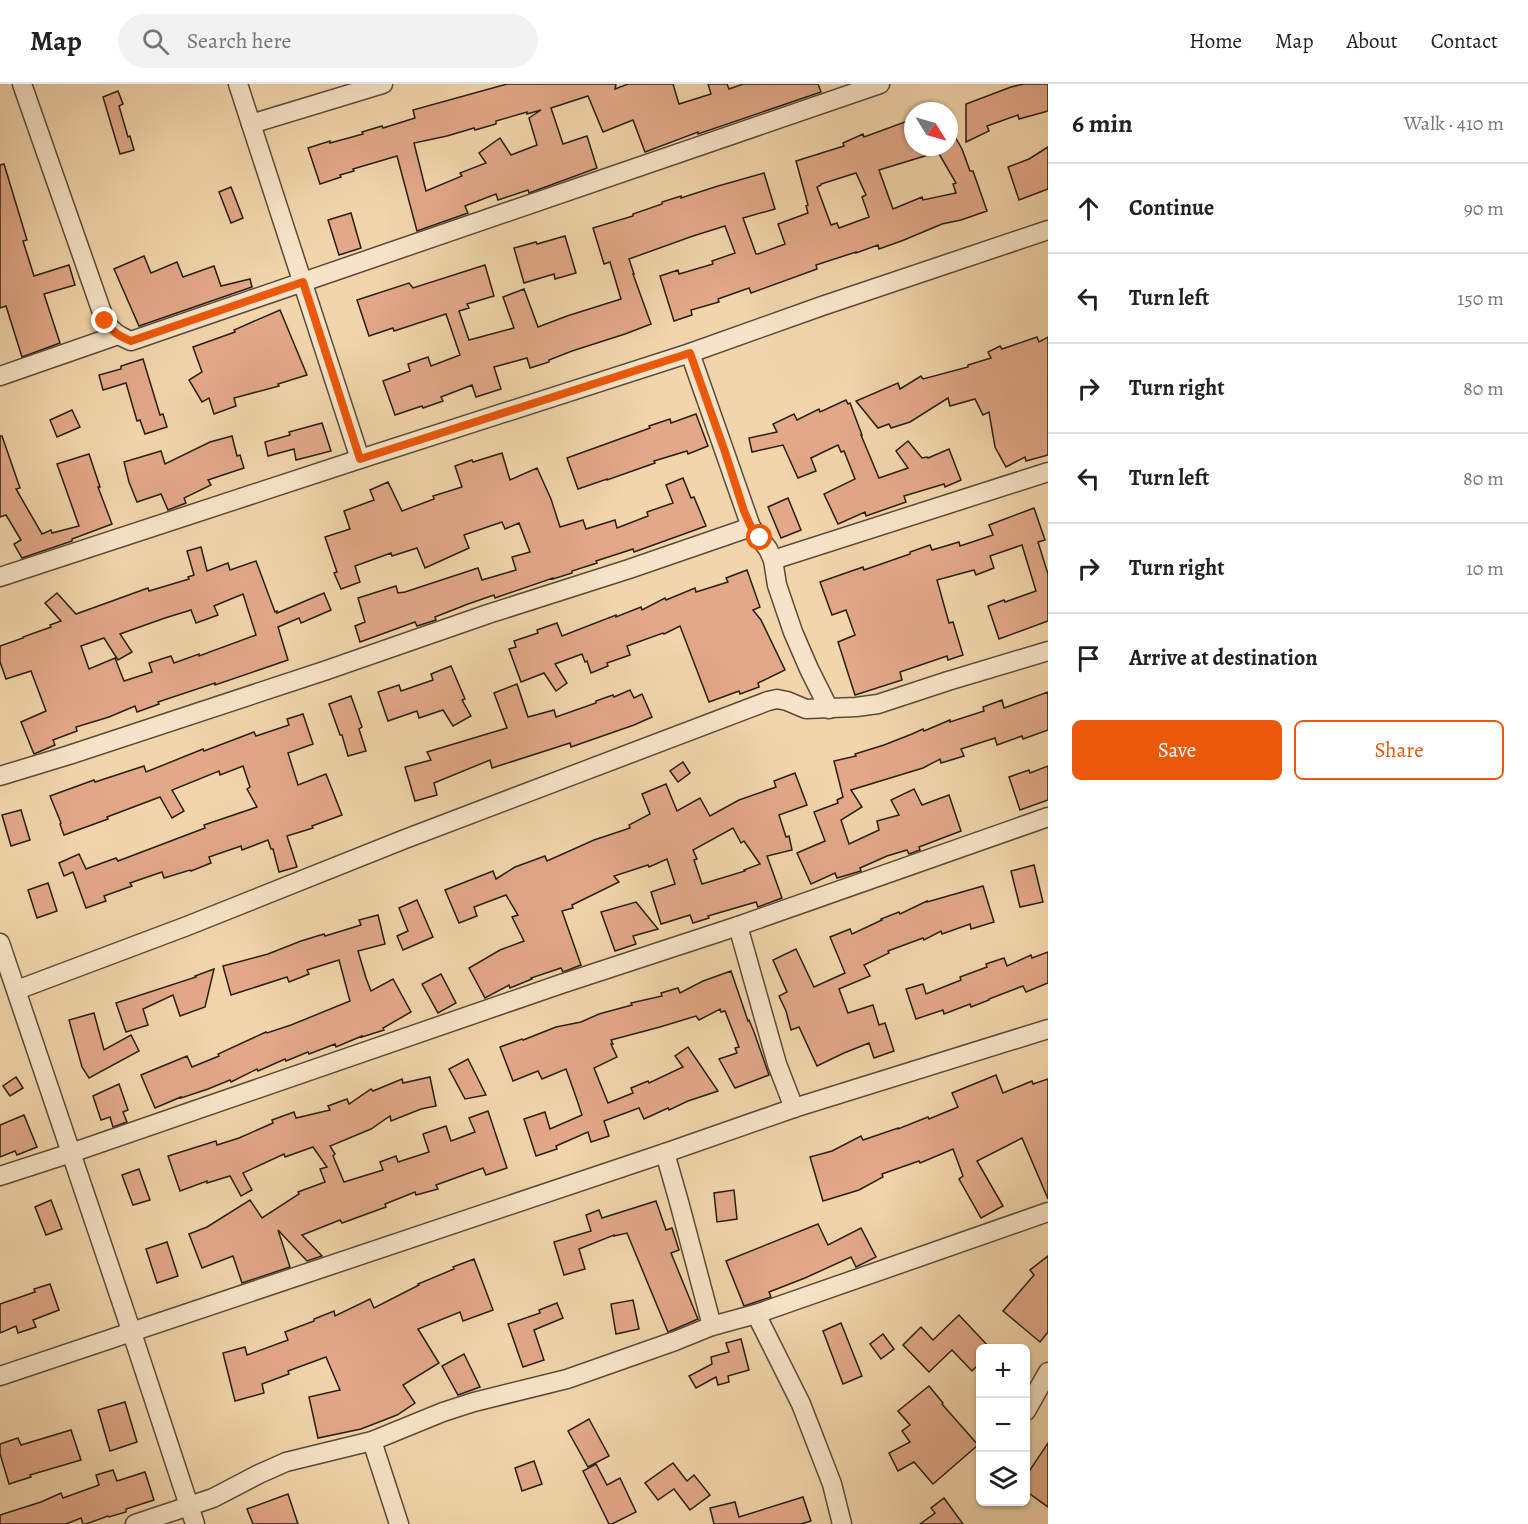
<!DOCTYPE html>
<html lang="en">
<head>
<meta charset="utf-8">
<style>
  body { margin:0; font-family:Alegreya,serif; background:#f2f2f2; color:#222 }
  .controls { position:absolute; right:18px; bottom:18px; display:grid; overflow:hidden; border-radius:9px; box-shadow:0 2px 4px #0004 }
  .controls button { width:54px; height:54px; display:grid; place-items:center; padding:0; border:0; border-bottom:2px solid #e0e0e0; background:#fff; color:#222; font:30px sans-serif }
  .compass { position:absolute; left:904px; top:18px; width:54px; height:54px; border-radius:50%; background:#fff; box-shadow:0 2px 4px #0004; rotate:127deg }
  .stop { position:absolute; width:18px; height:18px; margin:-14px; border:4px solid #ea580c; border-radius:50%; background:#fff }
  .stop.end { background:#ea580c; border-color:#fff; box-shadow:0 2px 6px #0008 }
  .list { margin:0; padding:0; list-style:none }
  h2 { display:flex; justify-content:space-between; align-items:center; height:78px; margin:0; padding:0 24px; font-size:26px }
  h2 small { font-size:20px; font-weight:400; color:#767676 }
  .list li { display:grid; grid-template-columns:39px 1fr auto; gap:18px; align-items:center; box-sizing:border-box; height:90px; padding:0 24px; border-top:2px solid #e0e0e0 }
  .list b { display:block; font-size:22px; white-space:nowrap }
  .list em { font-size:20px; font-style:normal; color:#767676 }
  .actions { display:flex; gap:12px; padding:18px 24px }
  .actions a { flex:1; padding:14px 0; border:2px solid #ea580c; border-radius:9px; text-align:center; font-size:21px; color:#ea580c }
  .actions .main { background:#ea580c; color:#fff }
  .icon { flex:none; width:33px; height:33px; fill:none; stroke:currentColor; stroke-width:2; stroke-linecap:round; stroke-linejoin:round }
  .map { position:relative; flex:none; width:1048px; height:1440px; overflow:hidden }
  header { display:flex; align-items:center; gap:36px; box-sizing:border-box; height:84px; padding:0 30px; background:#fff; border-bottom:2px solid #e0e0e0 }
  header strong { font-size:28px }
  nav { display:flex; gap:33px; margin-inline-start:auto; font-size:21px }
  .search { width:420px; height:54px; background:#f2f2f2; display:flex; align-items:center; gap:15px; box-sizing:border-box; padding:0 21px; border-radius:33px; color:#767676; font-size:22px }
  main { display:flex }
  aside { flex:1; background:#fff }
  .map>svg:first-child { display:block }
</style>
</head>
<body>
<header>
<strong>Map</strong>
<div class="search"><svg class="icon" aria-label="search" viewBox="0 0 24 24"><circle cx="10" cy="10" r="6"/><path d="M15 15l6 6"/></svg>Search here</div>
<nav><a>Home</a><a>Map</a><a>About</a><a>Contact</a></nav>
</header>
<main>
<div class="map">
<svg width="1048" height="1440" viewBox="0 0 1048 1440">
  <rect width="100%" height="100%" fill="#f2d5ab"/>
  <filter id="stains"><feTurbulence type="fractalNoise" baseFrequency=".00333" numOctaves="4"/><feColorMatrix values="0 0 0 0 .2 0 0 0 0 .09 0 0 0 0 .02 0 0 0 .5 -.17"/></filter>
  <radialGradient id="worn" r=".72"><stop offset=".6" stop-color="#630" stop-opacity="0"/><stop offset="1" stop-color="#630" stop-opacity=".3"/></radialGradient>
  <g fill="#e2a888" stroke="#281e13" stroke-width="1.5" fill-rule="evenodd">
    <path d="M 507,0 L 616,0 L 615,5 L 628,0 L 673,0 L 679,20 L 711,10 L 708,0 L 727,0 L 729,5 L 743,0 L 818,0 L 821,8 L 698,50 L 698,48 L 645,68 L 633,36 L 603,48 L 588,12 L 551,24 L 563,60 L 587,52 L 597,84 L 529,109 L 528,106 L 498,116 L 496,110 L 465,122 L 468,129 L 417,147 L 397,72 L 353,85 L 354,87 L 340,91 L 341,93 L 320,100 L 308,64 L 330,57 L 330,59 L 363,50 L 362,48 L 382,42 L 383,44 L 415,34 L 413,26 ZM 541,26 L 529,34 L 537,61 L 511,71 L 500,54 L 479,69 L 486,79 L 460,89 L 462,92 L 426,107 L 414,59 L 447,52 L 474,44 L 475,46 L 496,40 L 496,37 L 527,28 L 527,30 Z"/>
    <polygon points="1024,0 1048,0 1048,27 1019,35 1018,31 987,42 989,47 966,58 966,20 1011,3"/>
    <polygon points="118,7 123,20 119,22 128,53 130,52 134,66 120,70 103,13"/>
    <path d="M 913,35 L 913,63 L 949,63 L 949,42 L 962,65 L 970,87 L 973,87 L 987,127 L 961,136 L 942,140 L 904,156 L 879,165 L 878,161 L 856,169 L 856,168 L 816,181 L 817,185 L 751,209 L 749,204 L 718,215 L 719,218 L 691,226 L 692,231 L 674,237 L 660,192 L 678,186 L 679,190 L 713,180 L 712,177 L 735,169 L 725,142 L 693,152 L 629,175 L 634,190 L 633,190 L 651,240 L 625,250 L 572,267 L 549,276 L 549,278 L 530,284 L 527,274 L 494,283 L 501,305 L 476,313 L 472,301 L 441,313 L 443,317 L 423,324 L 422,322 L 395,331 L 383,297 L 410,287 L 408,280 L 428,273 L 431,282 L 460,271 L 446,230 L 394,247 L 393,244 L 369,252 L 357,216 L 409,199 L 413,204 L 485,181 L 494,212 L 467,220 L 469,224 L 459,227 L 469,256 L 514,244 L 503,213 L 524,205 L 538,243 L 567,232 L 621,215 L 610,178 L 604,180 L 593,144 L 633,132 L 633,130 L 662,120 L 662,118 L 681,112 L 681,114 L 718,102 L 764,89 L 775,125 L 743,134 L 756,170 L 758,170 L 785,160 L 778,140 L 808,129 L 806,122 L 808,121 L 796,77 L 844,62 L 843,59 L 863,50 L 864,53 ZM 938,68 L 956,99 L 953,100 L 956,109 L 923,116 L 922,113 L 893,125 L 879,86 ZM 856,89 L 866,111 L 862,113 L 869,133 L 839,144 L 837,139 L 831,141 L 817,103 L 821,101 L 821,100 Z"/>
    <polygon points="1048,63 1048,105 1019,116 1008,83 1029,75"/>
    <polygon points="4,80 27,156 23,157 34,192 69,181 75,201 44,210 60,259 22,273 6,222 0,224 0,81"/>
    <polygon points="231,103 243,134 231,139 219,108"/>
    <polygon points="351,129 361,164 339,171 328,136"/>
    <polygon points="565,152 576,189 555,195 554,190 524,199 514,164 536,158 537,160"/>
    <polygon points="144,172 151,189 177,178 183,193 214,182 221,202 250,195 252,203 139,242 114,185"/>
    <polygon points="280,226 307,291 278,300 279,302 234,314 236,322 214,330 209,314 202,318 189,296 202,288 193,263 235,248 234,246"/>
    <polygon points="1037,253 1039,258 1048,253 1048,371 1026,377 1025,373 1006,383 995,363 989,328 983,331 975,315 950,322 948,314 910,338 891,344 889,340 878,344 856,317 898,299 900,305 921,292 923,295 968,283 968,281 991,274 988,268 1000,262 1002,265"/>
    <polygon points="143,275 160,331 163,330 167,343 145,350 140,336 137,337 126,299 103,306 99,291 121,285 121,282"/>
    <polygon points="846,316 848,320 850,319 862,351 861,351 879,394 908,384 896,367 908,357 922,374 927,373 928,374 949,365 961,396 945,403 944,400 904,412 906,418 866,432 865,428 838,440 824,410 855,395 844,367 841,368 838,361 811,374 816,387 798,394 783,361 752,368 749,354 777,348 773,340 794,330 797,336 819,325 820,328"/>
    <polygon points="72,326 80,343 57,353 50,336"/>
    <polygon points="696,330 708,362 688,370 687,367 654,377 655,379 607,396 607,395 578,405 567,374 650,344 649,342 670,335 671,339"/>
    <polygon points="322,339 331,367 296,376 294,365 268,372 265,358 290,351 289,348"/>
    <polygon points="0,352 2,352 20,404 16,405 42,450 51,446 52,449 79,442 57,380 89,370 100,403 98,403 112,440 72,455 72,457 22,474 14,460 21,456 6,431 0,433"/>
    <polygon points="232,352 237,372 240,371 244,384 208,396 211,401 184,414 186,419 168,426 161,410 137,418 129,398 124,378 161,367 165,380 210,358"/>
    <polygon points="502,369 510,396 537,384 551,415 560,443 583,436 586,445 615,436 617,444 648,432 647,428 673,419 666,401 683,394 691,414 694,413 706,442 634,468 633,465 596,477 597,479 572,487 572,489 553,495 553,494 495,514 494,511 468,520 435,533 436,536 417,542 415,538 360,558 355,542 365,538 358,514 396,502 398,509 405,508 478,484 482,496 516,486 512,473 530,468 519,439 505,445 502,438 464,451 469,464 425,484 417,464 392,472 391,469 355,482 360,498 341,505 334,489 337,488 325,453 350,445 344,427 374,416 370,406 388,398 402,427 434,415 433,412 462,403 455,382 472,376 473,378"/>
    <polygon points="788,414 801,446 781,454 768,423"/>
    <polygon points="1034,424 1045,456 1038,458 1048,490 1048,537 999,555 988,522 1004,516 1005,518 1036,507 1022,461 990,472 994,484 976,491 974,486 937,496 949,539 953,538 963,571 948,576 947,572 900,588 902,596 855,611 838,558 855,551 846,526 832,531 820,498 863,483 864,486 910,470 910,468 930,461 932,466 959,458 960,462 993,451 989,441"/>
    <path d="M 201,463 L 207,487 L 228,479 L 230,486 L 256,477 L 275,528 L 277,527 L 277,529 L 324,509 L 331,526 L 301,539 L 299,534 L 278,543 L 288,576 L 215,601 L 215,599 L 158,618 L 159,620 L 137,628 L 135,622 L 109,633 L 76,643 L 77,647 L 53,656 L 55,661 L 34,670 L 21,638 L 46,627 L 31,587 L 6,595 L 0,578 L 0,562 L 23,554 L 23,553 L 51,543 L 50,541 L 61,537 L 45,519 L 57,509 L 76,530 L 148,504 L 149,507 L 189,495 L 188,493 L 194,491 L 187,467 ZM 243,510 L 256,551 L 199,572 L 199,570 L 174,579 L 171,572 L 149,579 L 152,588 L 124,597 L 115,574 L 89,585 L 81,562 L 104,554 L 118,576 L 132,568 L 120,550 L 165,534 L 191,526 L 196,539 L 218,531 L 214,522 Z"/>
    <polygon points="747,486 760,523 753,526 761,536 785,586 758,599 759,603 740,610 739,607 709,618 680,542 664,550 663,549 627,562 630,571 607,579 608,582 591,589 587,577 585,578 582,570 555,580 567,599 556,607 544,589 521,598 509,565 516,563 514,557 538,549 537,546 557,539 562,552 616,531 616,533 641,523 642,526 665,514 666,516 695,504 696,508 728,498 726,494"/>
    <polygon points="451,582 465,615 462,616 471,632 453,642 443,626 419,634 417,627 388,637 378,608 399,601 401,607 433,596 431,590"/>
    <polygon points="517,600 528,633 554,626 556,633 596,619 596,617 613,611 614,613 630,606 634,614 642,610 652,633 634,641 571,663 570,659 492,684 490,676 434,699 437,711 415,717 405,683 431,676 427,668 507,644 494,609"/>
    <polygon points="1048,608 1048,646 1023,655 1022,652 997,661 995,654 961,665 964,672 941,679 940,675 923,684 851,706 862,723 841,736 849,760 879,746 877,737 899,731 891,716 914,705 922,721 949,711 961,747 919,763 920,766 909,770 907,766 887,772 860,784 861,787 837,794 835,789 811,800 797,769 825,757 814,728 838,719 837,716 843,713 834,677 856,672 855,670 884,661 912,650 923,645 924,647 950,636 950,638 984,627 983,623 1002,616 1004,624"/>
    <polygon points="351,612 362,643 359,645 366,667 348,672 342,651 340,651 329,620"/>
    <polygon points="303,630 313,660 288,669 298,701 326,690 342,731 312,742 313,744 287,752 297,783 279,788 273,765 271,765 268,756 242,766 241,762 209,773 211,779 191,787 190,786 164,794 162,788 130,799 132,802 104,812 106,817 86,824 73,788 64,792 59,779 79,770 86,785 116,774 118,777 205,744 204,741 257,723 247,705 250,703 243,682 220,691 219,687 172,706 184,727 172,734 160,713 107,733 108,735 64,751 60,740 61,739 50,712 94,696 95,698 144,682 146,688 203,665 204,667 254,648 256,652 289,641 287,635"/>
    <polygon points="683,678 690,689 678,698 670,687"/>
    <polygon points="1048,682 1048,716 1020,726 1009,693 1029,686 1030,689"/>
    <path d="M 795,689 L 807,721 L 779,731 L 786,753 L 789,752 L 792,766 L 767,772 L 782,814 L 758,823 L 756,818 L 708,832 L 709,834 L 693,839 L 690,831 L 661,840 L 651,808 L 675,800 L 667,775 L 649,783 L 648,781 L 614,792 L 619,798 L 572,821 L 573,824 L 562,827 L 581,881 L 563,888 L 561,884 L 531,894 L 532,895 L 510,904 L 509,901 L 485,914 L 469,884 L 500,866 L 524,857 L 512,833 L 518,831 L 506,811 L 474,823 L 477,832 L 459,839 L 445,806 L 493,787 L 496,795 L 515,783 L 545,772 L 547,777 L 594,756 L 630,744 L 629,741 L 650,730 L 642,710 L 666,700 L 677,727 L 700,714 L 710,732 L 739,716 L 776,703 L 774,697 ZM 733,744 L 741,759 L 744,757 L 760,780 L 744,786 L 745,787 L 702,800 L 694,776 L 697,775 L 693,766 Z"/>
    <polygon points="21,726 30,756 11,762 2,731"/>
    <polygon points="1034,781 1043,818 1020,823 1011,787"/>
    <polygon points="48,799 57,827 37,834 28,806"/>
    <polygon points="983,802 994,838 971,845 970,840 942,850 941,847 924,856 923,854 888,867 889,869 864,881 870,892 839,905 848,929 873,921 879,941 885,939 894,967 874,974 869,959 844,969 817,982 799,943 791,946 786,927 779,912 787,908 773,876 796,865 814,903 845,889 830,853 850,845 852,850 882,836 881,835 899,828 900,830 927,817 927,818"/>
    <polygon points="417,816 433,853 403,866 397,852 408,847 399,824"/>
    <polygon points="636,818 658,845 633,852 636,860 615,867 601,828"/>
    <polygon points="378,831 385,860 358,867 366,894 371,907 393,895 411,928 383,944 384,946 362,953 362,952 336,963 335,960 309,970 308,968 286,977 285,975 258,987 257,985 231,998 230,996 208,1005 181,1014 181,1013 155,1024 141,991 187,972 192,983 219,972 218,970 266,948 267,949 291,941 350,917 339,876 307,886 309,890 289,898 287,893 231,911 223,882 268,870 301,857 324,850 325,852 361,841 359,836"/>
    <polygon points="1048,868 1048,899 1026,908 1023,902 989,915 989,916 971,923 970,920 944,930 943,926 916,935 906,905 923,900 926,910 961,896 960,893 987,883 986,880 1004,874 1007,882 1031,871 1032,874"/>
    <polygon points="214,885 205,923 180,932 173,911 143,925 148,941 126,948 116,919 196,893 195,892"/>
    <polygon points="731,887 748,937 749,936 754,948 769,991 735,1004 719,975 737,969 735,964 739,963 725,927 721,928 720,925 699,936 696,932 660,943 611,956 613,960 611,960 617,973 594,984 608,1019 633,1009 631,1004 648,997 649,999 683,983 675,972 688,963 718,1007 688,1017 669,1026 668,1024 644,1035 639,1024 604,1037 609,1052 591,1058 588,1048 556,1062 557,1065 536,1072 524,1035 545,1028 550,1045 582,1031 577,1016 566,985 542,995 538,987 513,997 500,963 522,955 523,956 556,943 581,938 599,930 632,921 631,919 662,912 661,909 678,904 680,909 703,897"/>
    <polygon points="441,890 456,919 438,929 422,900"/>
    <polygon points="94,929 104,966 131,951 139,967 89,994 82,983 69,936"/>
    <polygon points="468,975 486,1011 465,1015 449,985"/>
    <polygon points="996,991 1003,1009 1032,997 1033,1000 1048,995 1048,1115 1022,1054 977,1077 1003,1122 981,1134 959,1095 963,1092 953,1065 920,1079 919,1077 882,1090 883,1093 859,1106 823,1117 810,1073 832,1067 861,1052 863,1056 898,1044 898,1045 928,1033 929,1035 958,1023 952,1009"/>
    <polygon points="16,993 23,1004 10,1012 3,1002"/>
    <polygon points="430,993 436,1022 421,1025 391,1037 390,1032 371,1045 330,1062 335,1070 333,1072 344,1098 383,1086 380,1078 396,1072 398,1078 429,1068 423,1050 446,1042 451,1057 475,1048 469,1034 488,1027 507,1084 486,1091 483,1084 436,1101 438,1105 416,1111 415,1108 385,1120 386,1123 342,1139 340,1136 302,1151 322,1172 307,1177 278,1146 290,1183 242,1199 233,1172 202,1184 189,1150 207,1143 250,1116 262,1134 299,1110 298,1108 325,1098 320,1085 327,1083 313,1063 285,1073 284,1070 243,1089 252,1106 241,1112 230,1092 207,1099 207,1097 180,1107 168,1072 216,1057 217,1061 239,1054 273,1039 272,1036 294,1028 296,1034 330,1026 328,1022 347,1015 349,1020 371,1005 373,1007 402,995 403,999"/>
    <polygon points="119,1000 128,1026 123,1028 127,1038 113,1043 110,1033 101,1036 93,1012"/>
    <polygon points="24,1031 37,1063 17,1071 15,1067 0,1073 0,1041"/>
    <polygon points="139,1085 150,1116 133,1121 122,1091"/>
    <polygon points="734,1106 737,1135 717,1138 714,1109"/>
    <polygon points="51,1116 62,1145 46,1151 35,1123"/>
    <polygon points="656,1117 666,1146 672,1144 679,1166 671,1169 698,1235 668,1248 627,1149 614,1152 614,1151 579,1165 585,1185 564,1191 554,1158 591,1147 586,1131 599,1126 602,1134"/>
    <polygon points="818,1140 828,1161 861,1144 876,1173 856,1183 851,1173 805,1194 769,1208 771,1213 744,1222 726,1177"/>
    <polygon points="167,1158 178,1192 157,1199 146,1165"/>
    <polygon points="1048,1172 1048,1248 1040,1258 1003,1227 1034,1191 1030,1186"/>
    <polygon points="474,1175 493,1226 463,1237 460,1228 418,1245 439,1279 403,1301 415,1319 397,1331 361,1345 318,1354 309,1313 340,1306 326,1273 288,1287 289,1290 262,1300 264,1309 235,1317 223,1269 245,1263 247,1271 288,1256 285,1248 314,1237 314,1235 334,1227 335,1232 370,1215 374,1224 419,1201 418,1200 454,1185 453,1183"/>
    <polygon points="50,1200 59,1226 33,1236 36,1243 18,1249 16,1242 0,1249 0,1220 35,1208 34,1205"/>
    <polygon points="633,1216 639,1245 616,1250 611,1220"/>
    <polygon points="557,1219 563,1234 534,1246 544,1276 523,1283 508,1240 540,1229 539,1226"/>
    <polygon points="959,1231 990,1264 981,1264 981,1278 972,1287 952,1266 929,1288 903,1261 921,1243 933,1256"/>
    <polygon points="841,1239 862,1292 843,1300 823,1247"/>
    <polygon points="883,1250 894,1265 881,1275 870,1260"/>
    <polygon points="741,1255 749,1286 728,1292 729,1298 718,1301 716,1293 696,1304 689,1292 712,1280 711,1273 729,1268 726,1259"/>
    <polygon points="464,1270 480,1303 458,1311 442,1282"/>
    <polygon points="929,1302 943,1319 942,1320 978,1361 933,1400 914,1378 898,1387 889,1369 910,1358 902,1347 910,1341 898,1327"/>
    <polygon points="125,1318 137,1358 110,1367 98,1326"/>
    <polygon points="589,1335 609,1372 588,1383 568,1347"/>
    <polygon points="71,1346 81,1376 30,1391 31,1393 9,1400 0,1370 0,1360 18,1354 21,1361"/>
    <polygon points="1048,1359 1048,1423 1026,1407 1026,1392"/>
    <polygon points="534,1377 542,1400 522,1407 515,1384"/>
    <polygon points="673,1379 687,1397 694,1391 710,1411 690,1426 674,1405 658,1416 645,1399"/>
    <polygon points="596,1380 607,1401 620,1394 636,1428 612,1440 609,1440 583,1387"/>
    <polygon points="113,1386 117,1397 145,1388 154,1416 126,1425 126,1428 109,1433 108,1432 86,1440 83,1440 81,1434 66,1440 0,1440 0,1431 41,1418 61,1409 63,1414 99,1401 96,1391"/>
    <polygon points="288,1410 298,1440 253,1440 247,1425"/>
    <polygon points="803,1413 811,1437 801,1440 714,1440 710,1424 735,1418 739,1433"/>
    <polygon points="944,1414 963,1440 920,1440 935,1429 931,1424"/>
  </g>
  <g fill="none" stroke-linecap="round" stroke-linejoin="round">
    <defs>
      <g id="street">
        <path d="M 22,0 L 105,237 C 112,248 119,252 131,257 L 880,0"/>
        <polyline points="238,0 360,375"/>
        <polyline points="251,40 383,0"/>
        <polyline points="690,269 751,443 768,465 773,476 777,501 793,548 809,585 829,625"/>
        <polyline points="0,292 118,251"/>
        <polyline points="773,476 1048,388"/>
        <polyline points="0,493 360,375 690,269 822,222 1048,146"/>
        <polyline points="0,692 69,671 324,587 488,530 629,485 751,443"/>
        <polyline points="738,842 777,980 794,1024"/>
        <polyline points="0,859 132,1249 195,1440"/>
        <polyline points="17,906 187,842 405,755 768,617 777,615 787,617 806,625 856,623 878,620 948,597 1048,567"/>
        <polyline points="665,1069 679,1118 712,1242"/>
        <polyline points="0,1092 71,1069 561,900 738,842 1048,733"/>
        <polyline points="756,1230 801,1320 832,1400 842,1440"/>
        <polyline points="0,1292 665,1069 794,1024 1048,945"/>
        <polyline points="1026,1327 1048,1288"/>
        <polyline points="372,1357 399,1440"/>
        <polyline points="135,1440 213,1414 259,1390 286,1378 372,1357 443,1328 474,1318 567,1295 675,1257 712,1242 756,1230 1048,1128"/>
      </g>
    </defs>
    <use href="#street" stroke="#5a4c39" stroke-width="21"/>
    <use href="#street" stroke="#f7e4c8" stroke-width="18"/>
  </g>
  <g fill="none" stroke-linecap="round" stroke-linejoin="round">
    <path stroke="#ea580c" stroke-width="8" d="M 105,237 C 112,248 119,252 131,257 L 303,198 L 360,375 L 690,269 L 725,368 L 744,427 L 751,443 L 760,454"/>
  </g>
  <rect width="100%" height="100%" filter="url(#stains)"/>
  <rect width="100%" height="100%" fill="url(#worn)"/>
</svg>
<div class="controls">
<button>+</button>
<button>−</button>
<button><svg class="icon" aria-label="layers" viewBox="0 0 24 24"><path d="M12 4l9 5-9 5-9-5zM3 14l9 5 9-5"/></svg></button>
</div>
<svg class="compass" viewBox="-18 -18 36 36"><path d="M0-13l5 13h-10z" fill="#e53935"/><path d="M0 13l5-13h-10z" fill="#767676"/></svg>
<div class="stop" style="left:760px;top:454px"></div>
<div class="stop end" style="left:105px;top:237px"></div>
</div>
<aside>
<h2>6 min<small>Walk · 410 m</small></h2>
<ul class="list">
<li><svg class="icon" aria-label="ahead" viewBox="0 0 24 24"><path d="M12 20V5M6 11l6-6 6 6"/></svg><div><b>Continue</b></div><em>90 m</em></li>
<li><svg class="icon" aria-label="left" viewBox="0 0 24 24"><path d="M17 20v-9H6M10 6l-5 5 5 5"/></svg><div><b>Turn left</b></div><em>150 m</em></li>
<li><svg class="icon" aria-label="right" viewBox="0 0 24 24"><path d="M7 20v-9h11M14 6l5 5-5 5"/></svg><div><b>Turn right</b></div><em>80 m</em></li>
<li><svg class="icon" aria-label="left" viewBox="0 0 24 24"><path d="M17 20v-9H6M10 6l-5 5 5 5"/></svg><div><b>Turn left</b></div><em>80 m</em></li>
<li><svg class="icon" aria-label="right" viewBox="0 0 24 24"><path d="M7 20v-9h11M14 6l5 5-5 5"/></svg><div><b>Turn right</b></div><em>10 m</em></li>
<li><svg class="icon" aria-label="arrive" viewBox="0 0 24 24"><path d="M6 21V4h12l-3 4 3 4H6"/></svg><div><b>Arrive at destination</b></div></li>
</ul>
<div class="actions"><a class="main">Save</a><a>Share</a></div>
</aside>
</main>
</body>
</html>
